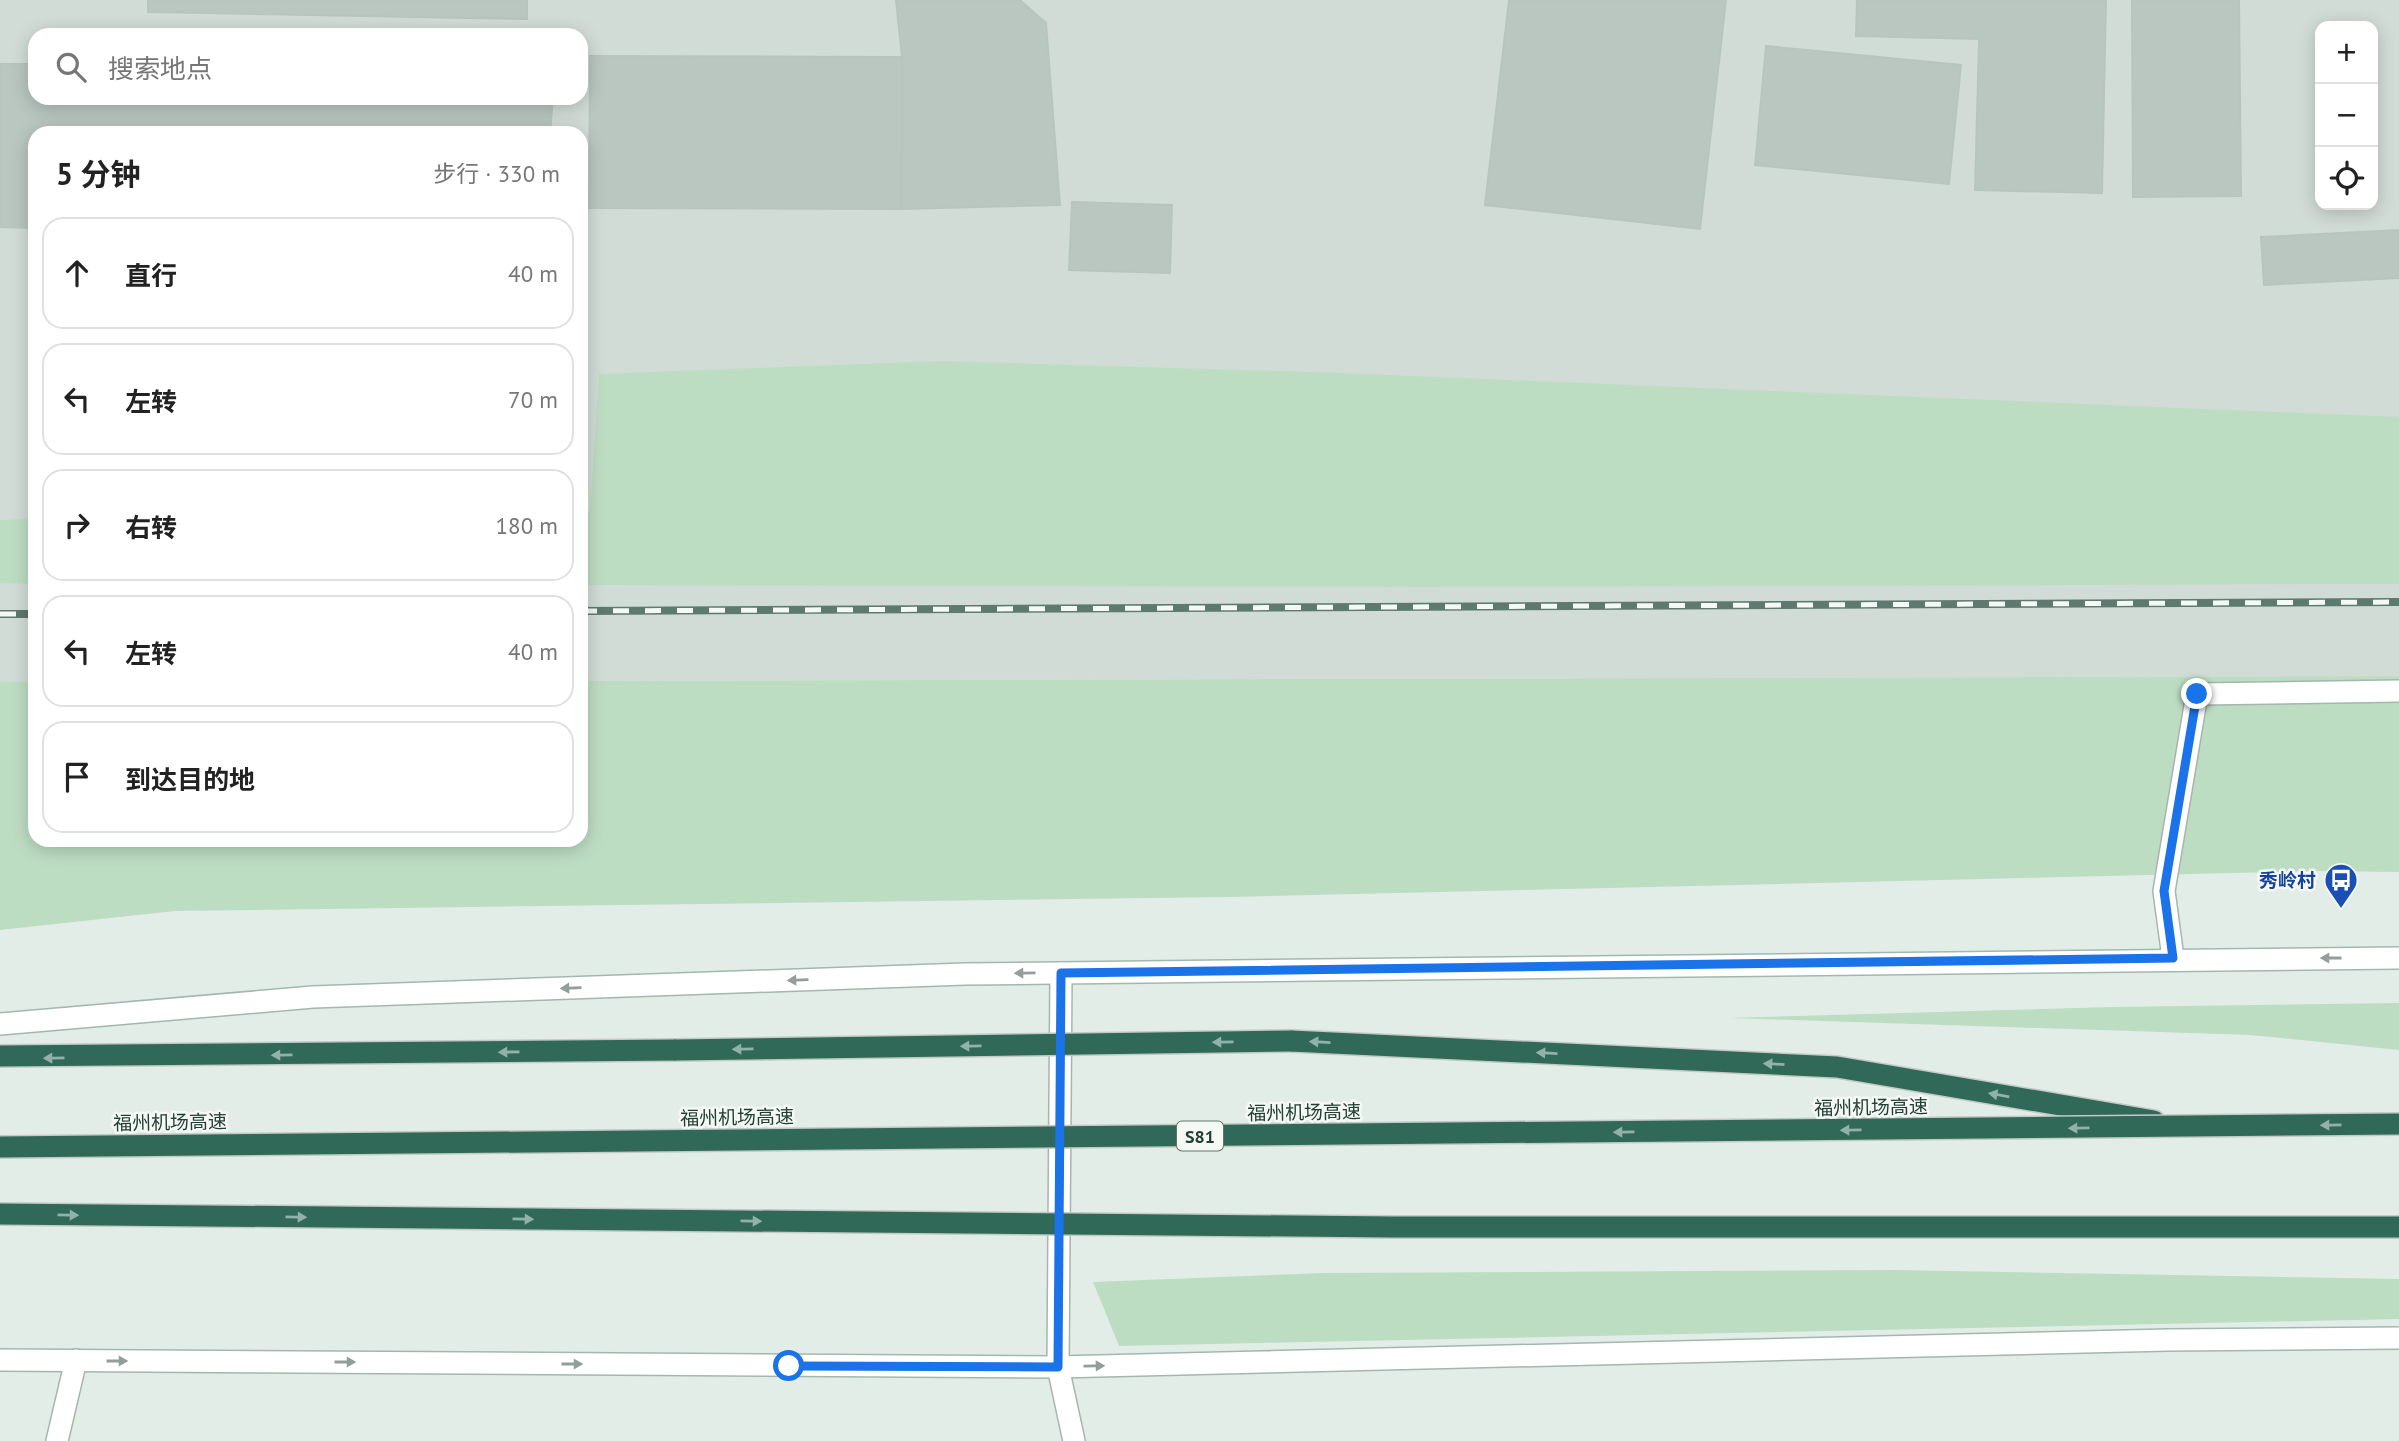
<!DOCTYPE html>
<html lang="zh">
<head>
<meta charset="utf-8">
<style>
  body { margin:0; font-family:"PT Sans","Noto Sans SC",sans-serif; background:#f2f2f2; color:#222 }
  .controls { position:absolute; right:21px; top:21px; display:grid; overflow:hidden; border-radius:14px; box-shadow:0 4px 18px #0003 }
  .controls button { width:63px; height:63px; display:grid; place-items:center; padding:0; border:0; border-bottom:2px solid #e0e0e0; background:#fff; color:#222; font:35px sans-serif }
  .stop { position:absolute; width:21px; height:21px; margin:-16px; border:5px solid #1a73e8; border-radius:50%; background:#fff }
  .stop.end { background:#1a73e8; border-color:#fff; box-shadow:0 2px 7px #0008 }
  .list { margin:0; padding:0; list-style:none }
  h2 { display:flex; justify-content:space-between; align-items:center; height:91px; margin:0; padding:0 28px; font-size:30px }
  h2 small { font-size:23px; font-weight:400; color:#767676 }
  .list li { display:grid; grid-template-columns:46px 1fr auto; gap:21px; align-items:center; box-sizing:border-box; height:112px; margin:0 14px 14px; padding:0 14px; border:2px solid #e0e0e0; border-radius:21px }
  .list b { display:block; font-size:26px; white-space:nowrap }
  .list em { font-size:23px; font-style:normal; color:#767676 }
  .icon { flex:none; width:38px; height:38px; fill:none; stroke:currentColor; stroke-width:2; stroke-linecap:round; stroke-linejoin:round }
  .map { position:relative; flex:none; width:2399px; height:1441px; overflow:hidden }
  .search { position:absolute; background:#fff; box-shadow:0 4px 18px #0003; left:28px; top:28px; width:560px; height:77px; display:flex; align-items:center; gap:18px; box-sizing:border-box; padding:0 24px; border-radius:21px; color:#767676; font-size:26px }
  .panel { position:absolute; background:#fff; box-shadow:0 4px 18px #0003; left:28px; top:126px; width:560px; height:721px; border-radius:21px }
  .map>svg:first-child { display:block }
</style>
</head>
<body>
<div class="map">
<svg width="2399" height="1441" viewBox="0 0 2399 1441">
  <rect width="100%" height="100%" fill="#e3ede8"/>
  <path fill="#d2dcd6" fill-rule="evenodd" d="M 0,0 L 2399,0 L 2399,676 L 581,681 L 581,133 L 35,133 L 35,682 L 0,682 ZM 2320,26 L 2373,26 L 2373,205 L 2320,205 ZM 35,35 L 581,35 L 581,98 L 35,98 Z"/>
  <g fill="#bdddc3">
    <polygon points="944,361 1342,373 2399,417 2399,584 1428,587 581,585 581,511 590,511 599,374"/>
    <polygon points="35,519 35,584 0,583 0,520"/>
    <polygon points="2399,676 2399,872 2318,871 1233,897 175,911 0,930 0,682 35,682 35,840 581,840 581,681"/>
    <polygon points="2399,1003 2399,1050 2250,1035 1730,1018 2110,1007"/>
    <polygon points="1895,1270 2399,1279 2399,1319 1119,1346 1093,1282 1324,1273"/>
  </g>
  <g fill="#b9c7c0" stroke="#b6c6be" stroke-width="2">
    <polygon points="148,0 527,0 527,19 148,12"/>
    <polygon points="896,0 1020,0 1046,23 1060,205 901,209 902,57"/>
    <polygon points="1509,0 1726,0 1700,229 1485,205"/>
    <polygon points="1857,0 2106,0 2102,193 1975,190 1979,39 1856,36"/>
    <polygon points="2132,0 2239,0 2241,196 2133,197"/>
    <polygon points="1766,46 1961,65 1949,184 1755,165"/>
    <polygon points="590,56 902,57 901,209 589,208"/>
    <polygon points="0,64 35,64 35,98 553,98 550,133 35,133 35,228 0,227"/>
    <polygon points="1072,202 1172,205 1170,273 1069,270"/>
    <polygon points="2399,230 2399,278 2264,285 2261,237"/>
  </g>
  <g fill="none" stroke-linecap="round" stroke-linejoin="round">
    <defs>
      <g id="street">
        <polyline points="2173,958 2164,891 2197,694 2399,691"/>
        <polyline points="1061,973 1058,1367 1074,1441"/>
        <polyline points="57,1441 76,1360"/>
      </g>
      <g id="secondary">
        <polyline points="0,1024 313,997 965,974 2399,958"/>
        <polyline points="0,1360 1058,1367 2168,1340 2399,1338"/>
      </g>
      <g id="highway">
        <polyline points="1291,1041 1837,1067 2154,1121"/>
        <polyline points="0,1056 676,1050"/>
      </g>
    </defs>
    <use href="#street" stroke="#a6b5ae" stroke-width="24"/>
    <use href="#secondary" stroke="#a2b8ae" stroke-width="24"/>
    <use href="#highway" stroke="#c2c9c6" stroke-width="24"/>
    <use href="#street" stroke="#fff" stroke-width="21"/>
    <use href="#secondary" stroke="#fff" stroke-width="21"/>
    <use href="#highway" stroke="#306958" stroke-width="21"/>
    <defs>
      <g id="rail">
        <polyline points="581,611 2399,602"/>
        <polyline points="0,614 35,614"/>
      </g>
    </defs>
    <use href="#rail" stroke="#5e796f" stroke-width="8"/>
    <use href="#rail" stroke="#f4f9f6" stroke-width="5" stroke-dasharray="16" stroke-linecap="butt"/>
    <defs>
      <g id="highway-bridge">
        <polyline points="676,1050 1291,1041"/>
        <polyline points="0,1147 2399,1124"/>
        <polyline points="0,1214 1392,1227 2399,1227"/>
      </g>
    </defs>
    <use href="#highway-bridge" stroke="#c2c9c6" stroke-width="24" stroke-linecap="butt"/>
    <use href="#highway-bridge" stroke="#306958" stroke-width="21"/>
  </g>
  <defs><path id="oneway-solid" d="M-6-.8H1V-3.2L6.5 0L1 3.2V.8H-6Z" transform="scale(1.75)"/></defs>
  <g fill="#929e9a">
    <use href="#oneway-solid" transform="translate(2331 958) rotate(180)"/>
    <use href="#oneway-solid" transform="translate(1025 973) rotate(179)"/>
    <use href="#oneway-solid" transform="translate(798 980) rotate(178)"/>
    <use href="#oneway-solid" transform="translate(571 988) rotate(178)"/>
    <use href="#oneway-solid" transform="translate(117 1361)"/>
    <use href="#oneway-solid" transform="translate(345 1362)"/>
    <use href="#oneway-solid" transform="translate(572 1364)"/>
    <use href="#oneway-solid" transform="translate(1094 1366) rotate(-1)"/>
  </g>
  <g fill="#92b1a7">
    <use href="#oneway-solid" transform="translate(1223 1042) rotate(179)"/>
    <use href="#oneway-solid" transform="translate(1320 1042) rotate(-177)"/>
    <use href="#oneway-solid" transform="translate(971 1046) rotate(179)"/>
    <use href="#oneway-solid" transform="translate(743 1049) rotate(179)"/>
    <use href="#oneway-solid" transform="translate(509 1052) rotate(179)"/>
    <use href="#oneway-solid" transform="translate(1547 1053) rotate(-177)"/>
    <use href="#oneway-solid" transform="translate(282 1055) rotate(179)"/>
    <use href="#oneway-solid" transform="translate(54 1058) rotate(179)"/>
    <use href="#oneway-solid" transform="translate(1774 1064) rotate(-177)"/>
    <use href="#oneway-solid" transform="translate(1999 1095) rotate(-170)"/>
    <use href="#oneway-solid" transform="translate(2331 1125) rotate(179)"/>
    <use href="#oneway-solid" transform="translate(2079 1128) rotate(179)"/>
    <use href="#oneway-solid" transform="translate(1851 1130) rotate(179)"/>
    <use href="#oneway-solid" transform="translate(1624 1132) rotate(179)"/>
    <use href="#oneway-solid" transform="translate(68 1215) rotate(1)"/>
    <use href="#oneway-solid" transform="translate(296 1217) rotate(1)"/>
    <use href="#oneway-solid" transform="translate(523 1219) rotate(1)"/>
    <use href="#oneway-solid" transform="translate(751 1221) rotate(1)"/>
  </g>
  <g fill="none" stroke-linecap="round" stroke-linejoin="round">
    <polyline stroke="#1a73e8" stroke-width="9" points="789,1366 1058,1367 1061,973 2173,958 2164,891 2197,694"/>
  </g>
  <defs>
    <symbol id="bus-pin" viewBox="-11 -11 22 30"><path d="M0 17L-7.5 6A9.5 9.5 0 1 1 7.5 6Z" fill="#1a4fb4" stroke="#f4f9f6"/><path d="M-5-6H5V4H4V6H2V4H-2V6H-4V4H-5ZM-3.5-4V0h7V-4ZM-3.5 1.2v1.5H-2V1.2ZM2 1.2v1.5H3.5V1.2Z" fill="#fff"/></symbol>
  </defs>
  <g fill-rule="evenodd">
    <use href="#bus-pin" x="2322" y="861" width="38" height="52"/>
  </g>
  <g text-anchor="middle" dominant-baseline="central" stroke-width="5" stroke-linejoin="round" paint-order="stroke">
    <rect fill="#f4f9f6" stroke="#62766e" stroke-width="2" x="1177" y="1121.5" width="46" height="29" rx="5"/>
    <g font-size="18" font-weight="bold" fill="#243e34">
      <text x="1200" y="1136">S81</text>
    </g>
    <g font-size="19" font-weight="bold" fill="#164399" stroke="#f4f9f6" text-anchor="end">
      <text x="2316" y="880">秀岭村</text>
    </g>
    <g font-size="19" fill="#243e34" stroke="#f4f9f6">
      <text transform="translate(1871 1107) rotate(-1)">福州机场高速</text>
      <text transform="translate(1304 1112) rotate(-1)">福州机场高速</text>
      <text transform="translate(737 1117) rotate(-1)">福州机场高速</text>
      <text transform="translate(170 1122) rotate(-1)">福州机场高速</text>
    </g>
  </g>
</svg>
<div class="controls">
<button>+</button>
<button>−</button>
<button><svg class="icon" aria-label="locate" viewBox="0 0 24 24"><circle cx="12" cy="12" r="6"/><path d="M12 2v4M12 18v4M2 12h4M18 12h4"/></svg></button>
</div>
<div class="stop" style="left:789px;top:1366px"></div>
<div class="stop end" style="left:2197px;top:694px"></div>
<div class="search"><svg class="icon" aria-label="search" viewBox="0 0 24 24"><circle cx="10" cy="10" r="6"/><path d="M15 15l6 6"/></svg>搜索地点</div>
<section class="panel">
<h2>5 分钟<small>步行 · 330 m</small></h2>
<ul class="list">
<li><svg class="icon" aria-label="ahead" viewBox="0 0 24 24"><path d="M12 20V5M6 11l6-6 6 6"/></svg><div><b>直行</b></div><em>40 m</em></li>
<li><svg class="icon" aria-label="left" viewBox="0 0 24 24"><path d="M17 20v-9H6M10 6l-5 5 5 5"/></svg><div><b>左转</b></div><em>70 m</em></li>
<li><svg class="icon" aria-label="right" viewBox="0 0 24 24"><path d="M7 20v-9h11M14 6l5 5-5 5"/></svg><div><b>右转</b></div><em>180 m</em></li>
<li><svg class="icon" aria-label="left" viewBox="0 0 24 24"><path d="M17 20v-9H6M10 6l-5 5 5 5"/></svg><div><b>左转</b></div><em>40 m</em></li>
<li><svg class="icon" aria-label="arrive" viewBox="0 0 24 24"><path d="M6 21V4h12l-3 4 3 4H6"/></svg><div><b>到达目的地</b></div></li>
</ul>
</section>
</div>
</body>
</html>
